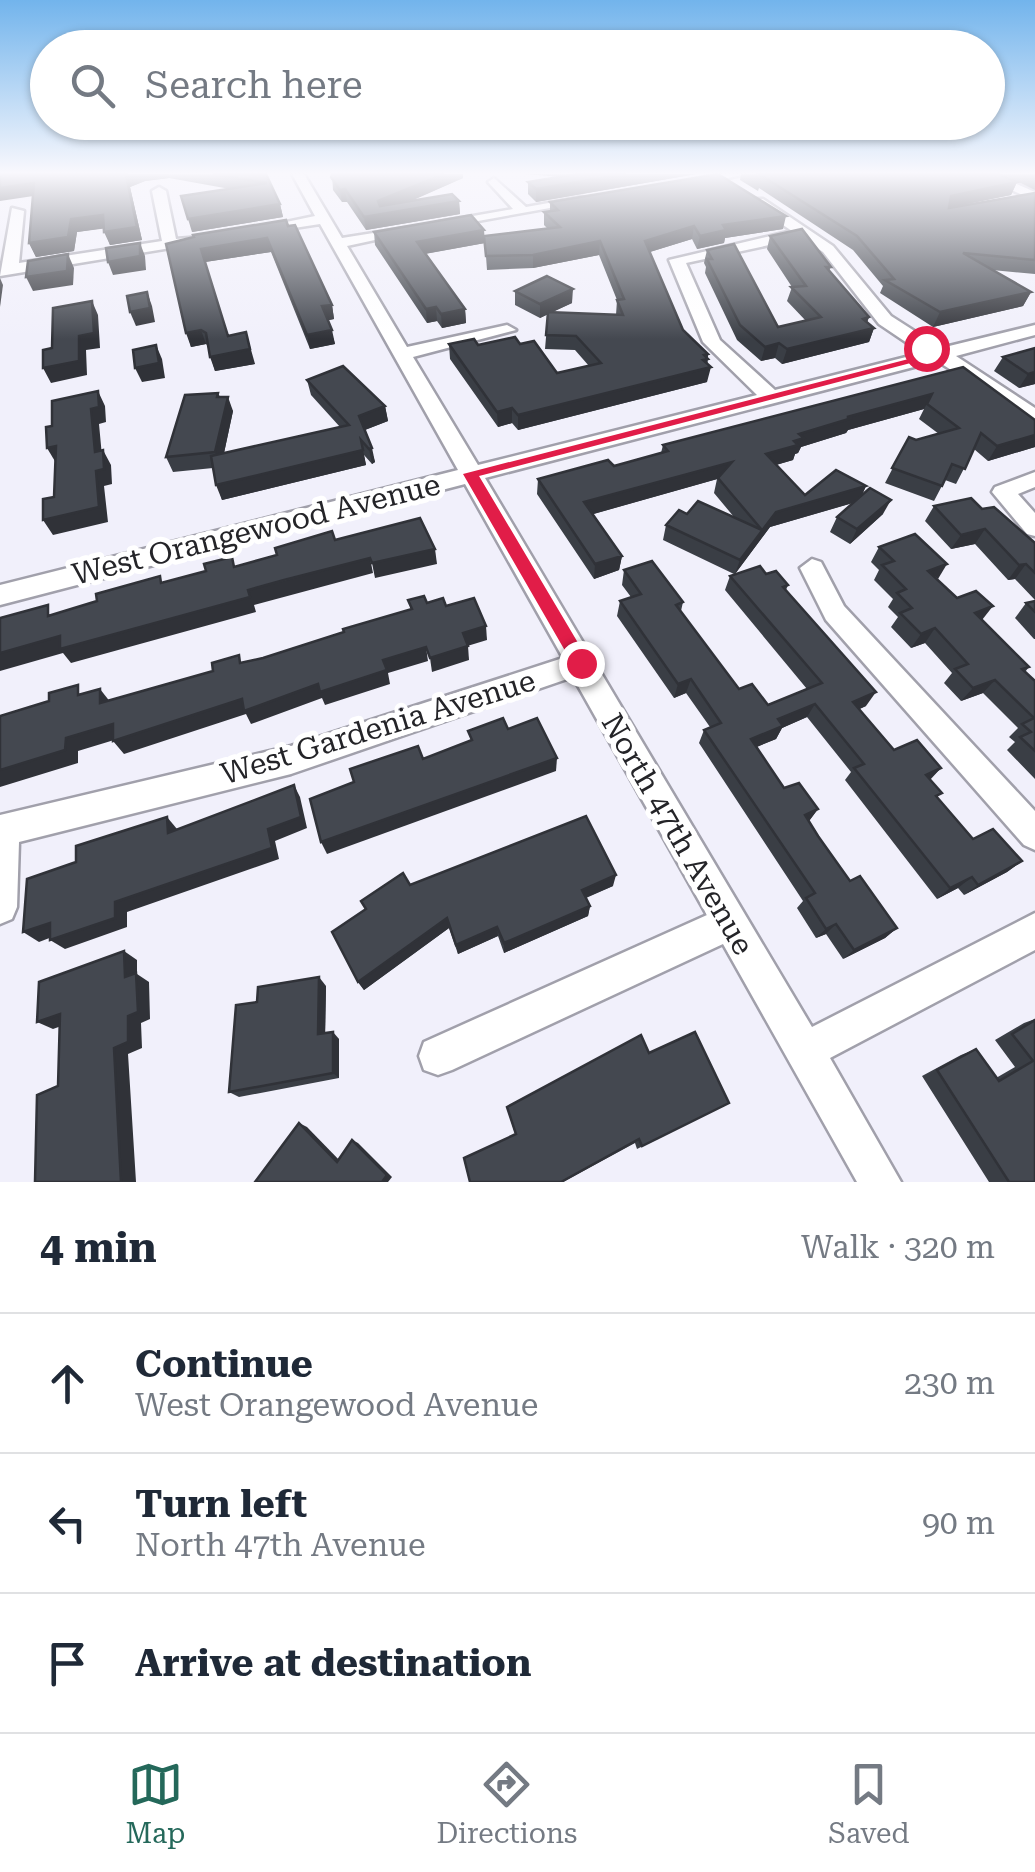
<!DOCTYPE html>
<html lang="en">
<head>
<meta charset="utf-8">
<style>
  body { margin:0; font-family:"Roboto Serif",serif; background:#f6f6f7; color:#1f2937 }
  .stop { position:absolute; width:30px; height:30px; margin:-22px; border:8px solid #e11d48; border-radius:50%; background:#fff }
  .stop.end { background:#e11d48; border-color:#fff; box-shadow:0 2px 10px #0008 }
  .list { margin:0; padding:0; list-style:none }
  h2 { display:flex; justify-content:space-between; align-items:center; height:130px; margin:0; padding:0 40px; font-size:42px }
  h2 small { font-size:32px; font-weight:400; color:#747a83 }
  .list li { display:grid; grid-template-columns:65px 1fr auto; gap:30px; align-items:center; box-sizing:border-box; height:140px; padding:0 40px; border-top:2px solid #e0e1e3 }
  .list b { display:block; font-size:38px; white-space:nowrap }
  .list p { margin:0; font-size:32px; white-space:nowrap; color:#747a83 }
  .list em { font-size:32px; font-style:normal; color:#747a83 }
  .icon { flex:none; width:55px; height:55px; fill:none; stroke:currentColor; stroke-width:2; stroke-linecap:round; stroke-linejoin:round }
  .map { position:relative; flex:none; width:1035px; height:1182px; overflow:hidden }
  .search { position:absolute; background:#fff; box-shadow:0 2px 8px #0004; left:30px; right:30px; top:30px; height:110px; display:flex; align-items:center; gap:25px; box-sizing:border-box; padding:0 35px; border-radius:55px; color:#747a83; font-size:38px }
  .sheet { height:550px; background:#fff }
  nav { display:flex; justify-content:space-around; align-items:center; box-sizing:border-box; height:140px; border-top:2px solid #e0e1e3; background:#fff; font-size:28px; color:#747a83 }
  nav a { display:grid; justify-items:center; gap:5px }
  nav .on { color:#24685a }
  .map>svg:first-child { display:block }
</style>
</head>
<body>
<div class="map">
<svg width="1035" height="1182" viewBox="0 0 1035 1182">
  <rect width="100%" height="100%" fill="#f1f0fb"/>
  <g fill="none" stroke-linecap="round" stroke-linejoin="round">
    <defs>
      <g id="minor">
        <path d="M 292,174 L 304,174 L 342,238 L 405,228 L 412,232 L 347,246 L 407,347 L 507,325 L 516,330 L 413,357 L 478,465 L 757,395 L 703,342 L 669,260 L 792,231 L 753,205 L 753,199 L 763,199 L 833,246 L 891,316 L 941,348 L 1035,325 L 1035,335 L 956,356 L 1035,408 L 1035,423 L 937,361 L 485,478 L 812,1027 L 1035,913 L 1035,950 L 830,1058 L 901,1182 L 857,1182 L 723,944 L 452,1070 L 438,1075 L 424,1070 L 419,1056 L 424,1042 L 707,915 L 573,677 L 291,774 L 19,842 L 17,907 L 12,919 L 0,924 L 0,815 L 291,746 L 563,658 L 465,484 L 0,605 L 0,585 L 458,470 L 320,224 L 255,234 L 248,230 L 315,216 ZM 802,238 L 823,252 L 879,324 L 922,353 L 775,390 L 720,340 L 686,263 Z"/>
        <polygon points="718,174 746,174 690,186 684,182"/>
        <polygon points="978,174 994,174 1035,192 1035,201"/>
        <polygon points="494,178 526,207 582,197 589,201 439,228 439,222 513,209 488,182"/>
        <polygon points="159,187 166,191 176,239 201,237 201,243 0,276 12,208 24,211 19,263 162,241 152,191"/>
        <polygon points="1035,472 1035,487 1018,494 1035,513 1035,536 1027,534 992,492 995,487"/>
        <polygon points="812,559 821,562 844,606 1035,811 1035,850 1024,845 826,620 800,568"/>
      </g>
    </defs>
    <use href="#minor" stroke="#a1a0ab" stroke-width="5"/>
    <use href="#minor" fill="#fff" fill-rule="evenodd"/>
  </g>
  <g fill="#3a3e45">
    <polygon points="0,174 266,174 280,204 283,217 192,232 230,189 169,178 145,181 130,187 142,240 110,245 104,228 77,232 74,251 36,257 29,243 33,196"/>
    <polygon points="332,174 463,174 463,178 409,202 459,201 460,214 366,230 347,202 342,202 333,190"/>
    <polygon points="526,174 696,174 536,202 528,194 528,182 560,177"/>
    <polygon points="741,174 999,174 1017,182 1011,195 949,208 1035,193 1035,274 992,270 1031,292 1023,306 933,327 880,293 883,286 853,250 759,188 758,191 740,180"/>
    <polygon points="1002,174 1035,174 1035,190"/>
    <polygon points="550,202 783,229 725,238 724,243 697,249 692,239 650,252 683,330 708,354 707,382 518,430 512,423 498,427 450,359 449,344 520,344 557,373 589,366 575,350 545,349 548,314 540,318 515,305 515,291 572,303 552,312 616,315 617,300 599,255 533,268 487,270 485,243 425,254 465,309 466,323 442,328 437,321 427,323 375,245 374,232 484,230 484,236 547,228 544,225 544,212 550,211"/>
    <polygon points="288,226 332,305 334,319 328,320 335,344 310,349 271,252 205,262 228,336 255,364 215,371 208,346 206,344 191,347 166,244"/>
    <polygon points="770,236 831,267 829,271 869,317 867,322 874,328 869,342 782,364 775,358 761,361 737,340 705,273 706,267 704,263 707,250 778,327 806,321 787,301 792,287 767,249"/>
    <polygon points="1035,348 1035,384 1019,388 994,371 1003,357"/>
    <polygon points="963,367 1035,420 1035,447 988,461 974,449 956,484 945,480 934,501 885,483 909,437 916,440 939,434 919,419 924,409 848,430 846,433 801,447 798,453 795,454 793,460 776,465 805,495 866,486 862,495 883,514 850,544 830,532 837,517 853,503 770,527 735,574 766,574 788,585 786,590 866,706 859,709 894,750 941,768 930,780 937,798 973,839 1022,861 1007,872 964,895 958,888 937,899 845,780 851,772 807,717 782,728 776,739 756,747 784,788 818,809 809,821 818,836 850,881 897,928 885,938 843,959 826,934 816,938 797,908 803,901 699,743 704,730 710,727 686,693 674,698 617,616 620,601 631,597 622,585 624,570 683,602 681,611 739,689 768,705 807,689 725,590 730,576 734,574 663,540 666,525 687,514 734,517 714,493 717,479 593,514 622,556 619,570 594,579 537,494 538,479 614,466 661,453 663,445"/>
    <polygon points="307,380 385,406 388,421 365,430 375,462 372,464 364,455 366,465 222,500 213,468 173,472 166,457 218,393 220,397 233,411 224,453 340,427 311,395"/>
    <polygon points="934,506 982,509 1035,543 1035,600 1015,579 1008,580 975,544 951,549 925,521"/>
    <polygon points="879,547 937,579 982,620 1029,667 1025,672 1035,681 1035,779 1007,750 1015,742 1009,737 1018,728 983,693 961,701 944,683 952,673 925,643 911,648 891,627 898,617 888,607 893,599 874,580 879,570 871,562"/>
    <polygon points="1035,601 1035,639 1034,639 1015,618 1026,603"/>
    <polygon points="410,885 613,886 586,898 590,906 588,916 504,953 498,936 458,954 449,928 364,990 358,982"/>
    <polygon points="326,986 325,1033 339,1039 339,1078 239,1097 229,1092 257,1002"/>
    <polygon points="1035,1019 1035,1182 989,1182 922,1076 961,1055 976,1049 996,1078 1015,1067 995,1040 1024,1023"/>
    <polygon points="649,1053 729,1103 637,1149 635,1143 563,1182 470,1182 515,1134 507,1107"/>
  </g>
  <g fill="#303238">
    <polygon points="128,174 168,174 169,178 145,181 130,187 142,240 110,245 104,232 126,175"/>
    <polygon points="444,174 463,174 463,178 380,214 378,201"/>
    <polygon points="626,174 696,174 536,202 536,189"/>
    <polygon points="1017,182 1011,195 945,208 951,196"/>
    <polygon points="34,183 40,195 0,201 0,188"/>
    <polygon points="345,189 347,202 342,202 340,190"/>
    <polygon points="459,201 460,214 366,230 364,217"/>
    <polygon points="280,204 283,217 192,232 188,219"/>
    <polygon points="103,215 108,228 77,232 74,251 36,257 29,243 71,219"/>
    <polygon points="786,216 783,229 725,238 724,243 697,249 700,236 723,225"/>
    <polygon points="694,226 692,239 643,254 645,241"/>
    <polygon points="484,230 485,243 418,255 417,242"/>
    <polygon points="267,238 271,252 205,262 201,249"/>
    <polygon points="600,241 599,255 533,268 533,255"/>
    <polygon points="140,243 145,256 146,270 113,275 108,262"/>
    <polygon points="68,254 74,268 73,285 33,291 26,277"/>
    <polygon points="0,278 3,285 0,307"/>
    <polygon points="573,289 572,303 540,318 540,304"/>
    <polygon points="147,292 152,306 155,322 136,326 130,312"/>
    <polygon points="1031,292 1023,306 933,327 940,312"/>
    <polygon points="92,301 98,315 100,348 86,350 87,375 51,383 43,368"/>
    <polygon points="332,305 334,319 325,321 322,306"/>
    <polygon points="436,307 437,321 427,323 426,309"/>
    <polygon points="465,309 466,323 442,328 441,314"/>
    <polygon points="869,317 864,331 874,328 869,342 782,364 787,349"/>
    <polygon points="201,330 206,344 191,347 186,333"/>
    <polygon points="332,330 335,344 310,349 307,335"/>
    <polygon points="246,332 255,364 215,371 210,357"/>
    <polygon points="779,343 775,358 761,361 765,347"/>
    <polygon points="156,345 162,359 165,378 142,382 135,368"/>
    <polygon points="708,354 706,368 711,367 707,382 518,430 518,415"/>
    <polygon points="1035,372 1035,384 1019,388 1028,374"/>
    <polygon points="98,391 105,406 106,422 99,424 103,467 95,452 91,409"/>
    <polygon points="932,394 924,409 848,430 846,433 801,447 798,453 795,454 793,460 762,469 766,454 799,434 847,417"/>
    <polygon points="228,397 233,411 221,467 215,452"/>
    <polygon points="385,406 388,421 362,431 359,416"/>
    <polygon points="512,408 512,423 498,427 497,412"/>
    <polygon points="1035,435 1035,447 988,461 997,446"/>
    <polygon points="56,446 56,463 47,448"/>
    <polygon points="372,448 375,462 372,464 369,449"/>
    <polygon points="103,450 111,465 112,484 104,486 108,522 53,535 43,520 96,471"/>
    <polygon points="363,450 366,465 222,500 216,485"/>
    <polygon points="732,462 728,476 583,517 584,502"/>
    <polygon points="866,486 859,501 770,527 735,574 740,560 776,512"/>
    <polygon points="891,500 883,514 850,544 857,529"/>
    <polygon points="985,529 975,544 951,549 961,535"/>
    <polygon points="435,549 437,564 375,578 372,563"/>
    <polygon points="622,556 619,570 594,579 595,564"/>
    <polygon points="370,558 373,573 254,605 256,612 71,663 63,653 0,671 0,653 60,636 248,590"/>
    <polygon points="947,564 938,579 928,571"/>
    <polygon points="1026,564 1015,579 1008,580 1019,565"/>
    <polygon points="993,606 982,620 975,613"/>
    <polygon points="486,626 487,640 464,647 463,633"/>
    <polygon points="935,628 925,643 911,648 921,634"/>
    <polygon points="468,646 469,660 432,672 430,658"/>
    <polygon points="426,647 428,661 388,673 390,684 325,705 322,698 251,724 246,714 124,754 113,741 242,699"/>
    <polygon points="691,679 686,693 674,698 678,684"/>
    <polygon points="995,680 983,693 961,701 973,688"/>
    <polygon points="100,689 111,703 100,703"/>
    <polygon points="876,692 866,706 845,716 853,702"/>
    <polygon points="815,704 807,717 782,728 776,739 745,752 751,739 778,719"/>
    <polygon points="113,724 124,737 78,751 78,763 0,787 0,770 66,738"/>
    <polygon points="557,758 556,771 327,854 321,842"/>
    <polygon points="941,768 929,780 926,775"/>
    <polygon points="294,785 300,797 307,828 275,841 279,859 127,912 127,927 65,949 50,940 115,902 268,829"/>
    <polygon points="818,809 809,821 805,815"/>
    <polygon points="167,817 177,829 168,833"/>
    <polygon points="1022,861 1007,872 964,895 978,885"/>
    <polygon points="616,875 613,886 580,900 582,890"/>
    <polygon points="972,877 958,888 937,899 950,888"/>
    <polygon points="590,906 588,916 504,953 504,943"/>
    <polygon points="447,918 449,928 364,990 358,982"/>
    <polygon points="50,923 65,932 39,942 23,932"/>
    <polygon points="836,924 826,934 816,938 826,929"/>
    <polygon points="497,927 498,936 458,954 456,945"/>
    <polygon points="897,928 885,938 843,959 854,950"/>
    <polygon points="124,951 137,960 137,974 149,982 150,1019 141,1023 142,1048 128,1054 136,1182 121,1182 114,1048 125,977"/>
    <polygon points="319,977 326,986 325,1041 318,1034"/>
    <polygon points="60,1014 75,1021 53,1029 37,1022"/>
    <polygon points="333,1032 339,1039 339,1078 333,1073"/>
    <polygon points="299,1123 307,1127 344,1165 337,1162"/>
    <polygon points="352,1140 358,1143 392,1177 388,1182 382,1182"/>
  </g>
  <g fill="#444850" stroke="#303238" stroke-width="2.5">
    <polygon points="0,174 128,174 126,175 137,227 104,232 103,215 71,219 68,237 29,243 34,183 0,188"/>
    <polygon points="213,174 266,174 280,204 188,219 181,196 267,183"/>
    <polygon points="332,174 444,174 378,201 380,206 452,194 459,201 364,217 345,189 340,190 331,177"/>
    <polygon points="577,174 626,174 536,189 528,182"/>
    <polygon points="718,174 786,216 723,225 726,230 700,236 694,226 645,241 683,330 708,354 704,355 708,359 703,360 711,367 518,415 512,408 497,412 449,344 474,339 478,345 515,337 520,344 534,341 557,373 601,363 576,336 546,335 548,312 623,315 617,300 624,299 600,241 533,255 486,256 484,236 560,227 544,212 558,210 550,202"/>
    <polygon points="759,174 999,174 1017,182 951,196 949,208 1035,193 1035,260 963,253 1031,292 940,312 885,280 894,279 857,236"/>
    <polygon points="471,215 484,230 417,242 465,309 441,314 436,307 426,309 374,232"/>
    <polygon points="286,220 288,226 295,225 332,305 322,306 332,330 307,335 267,238 201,249 228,336 246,332 250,349 210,357 206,333 201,330 186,333 166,244 194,237 193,235"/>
    <polygon points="802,229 831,267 826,267 869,317 863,319 874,328 787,349 779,343 765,347 740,325 707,259 712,259 707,250 734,244 778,327 821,317 791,287 806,286 770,236"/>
    <polygon points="140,243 140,256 108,262 106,248"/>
    <polygon points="68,254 67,271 26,277 28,261"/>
    <polygon points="547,276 573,289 540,304 515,291"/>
    <polygon points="147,292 150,308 130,312 127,296"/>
    <polygon points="92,301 94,333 79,336 79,361 43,368 43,350 52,348 53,308"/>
    <polygon points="156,345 159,363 135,368 133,350"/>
    <polygon points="1035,348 1035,372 1028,374 1003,357"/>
    <polygon points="343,366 385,406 359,416 372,448 369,449 361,440 363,450 216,485 211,456 349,425 307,380"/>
    <polygon points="963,367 1035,420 1035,435 997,446 981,433 965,469 952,464 942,486 892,468 909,437 916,440 959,428 927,404 932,394 847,417 852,418 799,434 804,438 794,441 798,445 766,454 805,495 836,470 866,486 776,512 740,560 666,525 679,510 687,514 698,501 762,530 718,478 732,462 584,502 622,556 595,564 538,479 608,460 614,466 668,451 663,445"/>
    <polygon points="98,391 99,407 91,409 95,452 103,450 104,469 96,471 99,507 43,520 43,499 54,497 56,446 47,448 46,427 52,426 52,401"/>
    <polygon points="218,393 217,397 228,397 215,452 166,457 185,395"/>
    <polygon points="870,488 891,500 857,529 837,517"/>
    <polygon points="971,498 982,509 994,507 1035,543 1035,573 1026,564 1019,565 985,529 961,535 934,506"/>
    <polygon points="420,518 435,549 372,563 370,558 284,580 248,590 250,597 60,649 60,636 0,653 0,618 48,605 48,616 97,601 96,594 160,576 161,583 206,571 204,564 232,557 234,567 277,555 275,548 332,531 335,540"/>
    <polygon points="915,534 947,564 928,571 957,598 976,591 993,606 975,613 1029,667 1022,669 1035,681 1035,751 1020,737 1031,732 1022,724 1034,718 995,680 973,688 955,669 968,664 935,628 921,634 900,613 912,608 897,593 906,589 882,565 894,561 879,547"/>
    <polygon points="652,561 683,602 676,605 739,689 752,684 768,705 822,683 730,576 760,566 766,574 776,571 788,585 783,587 876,692 853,702 894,750 917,740 941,768 926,775 942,793 936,796 973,839 993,829 1022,861 978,885 972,877 950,888 854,768 864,764 815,704 778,719 783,726 751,739 784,788 799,783 818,809 805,815 818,836 850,881 860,876 897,928 854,950 836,924 826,929 806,898 815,893 704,730 721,723 691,679 678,684 620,601 641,594 624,570"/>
    <polygon points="424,596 427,603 443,598 446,606 474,598 486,626 463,633 468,646 430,658 426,647 383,660 387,670 320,692 318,684 244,711 242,699 113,741 113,724 66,738 65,750 0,770 0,716 49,701 49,693 78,685 78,695 100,689 100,703 213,671 212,663 239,655 240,663 263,658 344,632 343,629 412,609 408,600"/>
    <polygon points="1035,601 1035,612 1026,603"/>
    <polygon points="503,718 508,729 537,718 557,758 321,842 310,799 354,782 350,769 418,746 423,759 472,740 468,731"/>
    <polygon points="294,785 301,817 268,829 272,848 115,902 115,918 50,940 50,923 23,932 27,879 76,862 76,846 167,817 168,833"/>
    <polygon points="586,816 616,875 582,890 590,906 504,943 497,927 456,945 447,918 358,982 332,932 366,909 361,901 403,873 410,885"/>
    <polygon points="124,951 125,977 136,973 138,1012 128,1016 128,1042 114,1048 121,1182 35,1182 37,1095 58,1086 60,1014 37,1022 39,982"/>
    <polygon points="319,977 318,1034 333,1032 333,1073 229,1092 236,1005 257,1002 258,987"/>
    <polygon points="1035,1020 1035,1182 1009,1182 937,1070 976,1049 999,1081 1033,1061 1012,1034"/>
    <polygon points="695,1032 729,1103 642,1146 639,1139 561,1182 470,1182 464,1158 516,1134 507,1107 641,1035 649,1053"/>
    <polygon points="299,1123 337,1162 352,1140 387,1175 382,1182 255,1182"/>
  </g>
  <linearGradient id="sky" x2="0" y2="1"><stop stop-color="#72b4ec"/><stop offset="0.51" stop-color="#f9f8fd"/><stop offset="1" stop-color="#f9f8fd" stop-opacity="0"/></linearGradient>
  <rect width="1035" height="339" fill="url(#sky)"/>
  <polygon fill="#e11d48" points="922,346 945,354 479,476 587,658 587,668 575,668 463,474 928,354 922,351"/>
  <g text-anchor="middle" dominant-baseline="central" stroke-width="10" stroke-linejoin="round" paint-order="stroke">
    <g font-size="30" fill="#242428" stroke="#fff">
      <text transform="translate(256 529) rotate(-14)">West Orangewood Avenue</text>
      <text transform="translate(378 727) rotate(-17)">West Gardenia Avenue</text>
      <text transform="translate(678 834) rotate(60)">North 47th Avenue</text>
    </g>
  </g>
</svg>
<div class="stop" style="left:926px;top:348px"></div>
<div class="stop end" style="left:581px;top:663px"></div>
<div class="search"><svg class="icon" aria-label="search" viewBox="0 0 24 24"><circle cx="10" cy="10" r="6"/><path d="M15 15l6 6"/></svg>Search here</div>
</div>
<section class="sheet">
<h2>4 min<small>Walk · 320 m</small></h2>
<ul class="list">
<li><svg class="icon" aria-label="ahead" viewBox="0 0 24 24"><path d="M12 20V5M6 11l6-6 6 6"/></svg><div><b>Continue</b><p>West Orangewood Avenue</p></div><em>230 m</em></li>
<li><svg class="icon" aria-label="left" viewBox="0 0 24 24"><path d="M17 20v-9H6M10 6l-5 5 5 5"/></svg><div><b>Turn left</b><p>North 47th Avenue</p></div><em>90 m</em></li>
<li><svg class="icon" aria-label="arrive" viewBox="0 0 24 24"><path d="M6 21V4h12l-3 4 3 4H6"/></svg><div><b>Arrive at destination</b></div></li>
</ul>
</section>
<nav>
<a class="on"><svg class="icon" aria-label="map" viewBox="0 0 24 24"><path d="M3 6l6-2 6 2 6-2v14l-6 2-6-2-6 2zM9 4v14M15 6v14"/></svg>Map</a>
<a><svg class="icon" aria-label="directions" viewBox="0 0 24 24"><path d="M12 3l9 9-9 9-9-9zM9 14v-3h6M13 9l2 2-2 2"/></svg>Directions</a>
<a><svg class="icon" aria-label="saved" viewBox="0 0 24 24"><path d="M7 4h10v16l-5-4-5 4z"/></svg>Saved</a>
</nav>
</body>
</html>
